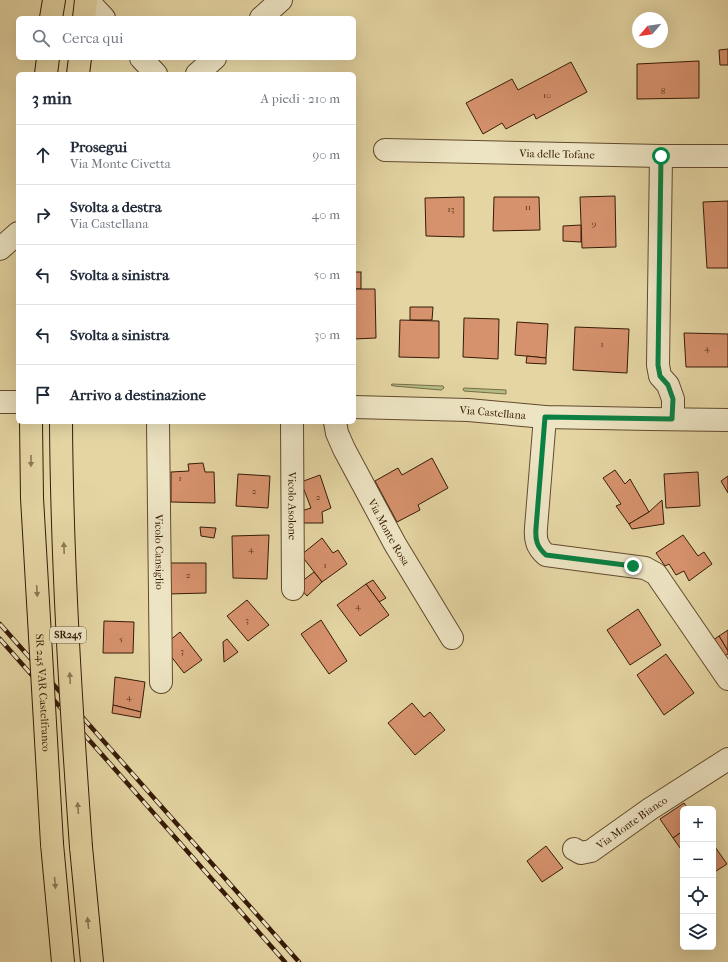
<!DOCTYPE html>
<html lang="it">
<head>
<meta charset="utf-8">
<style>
  body { margin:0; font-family:"IM FELL French Canon",serif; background:#f2f2f3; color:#1f2937 }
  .controls { position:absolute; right:12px; bottom:12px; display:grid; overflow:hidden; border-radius:6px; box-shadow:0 4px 16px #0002 }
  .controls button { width:36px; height:36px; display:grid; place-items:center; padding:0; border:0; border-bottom:1px solid #e0e1e3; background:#fff; color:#1f2937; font:20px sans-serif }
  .compass { position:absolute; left:632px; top:12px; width:36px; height:36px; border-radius:50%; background:#fff; box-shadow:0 4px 16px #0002; rotate:241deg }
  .stop { position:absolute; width:12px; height:12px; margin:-9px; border:3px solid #0b8043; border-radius:50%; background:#fff }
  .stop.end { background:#0b8043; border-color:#fff; box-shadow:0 1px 4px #0008 }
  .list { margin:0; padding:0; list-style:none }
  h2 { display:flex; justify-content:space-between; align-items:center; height:52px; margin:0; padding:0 16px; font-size:17px }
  h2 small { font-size:13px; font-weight:400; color:#747a83 }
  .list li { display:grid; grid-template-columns:26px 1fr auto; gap:12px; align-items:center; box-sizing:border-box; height:60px; padding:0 16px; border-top:1px solid #e0e1e3 }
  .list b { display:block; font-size:15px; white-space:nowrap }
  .list p { margin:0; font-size:13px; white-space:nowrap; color:#747a83 }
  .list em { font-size:13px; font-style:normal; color:#747a83 }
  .icon { flex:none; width:22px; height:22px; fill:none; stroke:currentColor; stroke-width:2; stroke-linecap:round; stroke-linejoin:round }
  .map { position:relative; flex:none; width:728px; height:962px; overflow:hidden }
  .search { position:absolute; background:#fff; box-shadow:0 4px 16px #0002; left:16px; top:16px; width:340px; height:44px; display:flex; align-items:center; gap:10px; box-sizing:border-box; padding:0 14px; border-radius:6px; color:#747a83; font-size:15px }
  .panel { position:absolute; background:#fff; box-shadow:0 4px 16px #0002; left:16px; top:72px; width:340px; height:352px; border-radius:6px }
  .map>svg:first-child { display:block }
</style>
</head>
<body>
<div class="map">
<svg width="728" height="962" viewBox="0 0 728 962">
  <rect width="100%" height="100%" fill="#e4d5a3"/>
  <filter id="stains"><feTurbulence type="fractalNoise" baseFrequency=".005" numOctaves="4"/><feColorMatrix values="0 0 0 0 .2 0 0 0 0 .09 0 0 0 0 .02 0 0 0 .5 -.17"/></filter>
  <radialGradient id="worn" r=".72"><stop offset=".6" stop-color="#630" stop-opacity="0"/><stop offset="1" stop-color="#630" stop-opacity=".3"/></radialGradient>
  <g fill="#b5bd85" stroke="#766c46">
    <polygon points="392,384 443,386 444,388 441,390 394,386 391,385"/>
    <polygon points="464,388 506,390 506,394 464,391 463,389"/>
  </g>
  <g fill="#d6926d" stroke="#371b07">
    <polygon points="728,49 728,65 720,65 719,50"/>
    <polygon points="699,61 699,98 637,99 637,64"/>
    <polygon points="571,62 587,92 536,119 534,114 506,129 502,123 483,134 466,103 512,79 518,90"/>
    <polygon points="615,196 616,247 582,248 580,197"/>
    <polygon points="464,197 464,237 426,236 425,198"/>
    <polygon points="494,197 539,197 540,230 493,231"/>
    <polygon points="728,201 728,268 707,268 703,202"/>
    <polygon points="581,225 581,242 563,241 563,226"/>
    <rect x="354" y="272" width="7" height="17"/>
    <polygon points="354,289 375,289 376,338 354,339"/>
    <polygon points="410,307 433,307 432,320 410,320"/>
    <polygon points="464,318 499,319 498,359 463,357"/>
    <polygon points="400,320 439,321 439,358 399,357"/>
    <polygon points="517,322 548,324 546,358 515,355"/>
    <polygon points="575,327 629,329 627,373 573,370"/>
    <polygon points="684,333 728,334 728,367 686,367"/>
    <polygon points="527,356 546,358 546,364 526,363"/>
    <polygon points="432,458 448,488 418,505 420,510 397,522 375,481 398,468 402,475"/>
    <polygon points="203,463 205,472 214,472 215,503 171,502 171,472 189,471 188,464"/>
    <polygon points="615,470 625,484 630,479 649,512 629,524 616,506 621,504 603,478"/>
    <polygon points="698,472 700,506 666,508 664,474"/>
    <polygon points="238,474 270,476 268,508 236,506"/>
    <polygon points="320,475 331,508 322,512 323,523 303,523 301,511 311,508 301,482"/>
    <polygon points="728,476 728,493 721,481"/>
    <polygon points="662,500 664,524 632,529 629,524 649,512"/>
    <polygon points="200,527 216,528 214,538 201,536"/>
    <polygon points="269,535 267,579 233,578 232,536"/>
    <polygon points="683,535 698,556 704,552 712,564 689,581 684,571 676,575 669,564 665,566 656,553"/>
    <polygon points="322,538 333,553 338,550 347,564 322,582 301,555"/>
    <polygon points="167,563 206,563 206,593 168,594"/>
    <polygon points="314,572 322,582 307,596 297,585"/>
    <polygon points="373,580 386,598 379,602 366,584"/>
    <polygon points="366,584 389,615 360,636 337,605"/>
    <polygon points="247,600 269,625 248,641 227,616"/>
    <polygon points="638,609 661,645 630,665 607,630"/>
    <polygon points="321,620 347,661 329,674 301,634"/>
    <polygon points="104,621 134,622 133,653 103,653"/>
    <polygon points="728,630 728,651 719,636"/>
    <polygon points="180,632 202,660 184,673 163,646"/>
    <polygon points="719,636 728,651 728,654 719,659 709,643"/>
    <polygon points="227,639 238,652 224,662 223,642"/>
    <polygon points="666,654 694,693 664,715 637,675"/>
    <polygon points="115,677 145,682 141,712 113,705"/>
    <polygon points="412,703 424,717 430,712 445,730 415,755 388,723"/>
    <polygon points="113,705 141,712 140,718 112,713"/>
    <polygon points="684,803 688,809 683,809 683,831 673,838 660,819"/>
    <polygon points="683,831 683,852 673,838"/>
    <polygon points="713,844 727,864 713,873"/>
    <polygon points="546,846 563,868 542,882 527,861"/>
  </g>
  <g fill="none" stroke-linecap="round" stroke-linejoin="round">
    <defs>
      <g id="minor">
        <polyline points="87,0 104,18"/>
        <polyline points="261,18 281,0"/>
        <polyline points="141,58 156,74"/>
        <polyline points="197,74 215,58"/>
        <path id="s1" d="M 385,150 L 661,156 L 728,156"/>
        <polyline points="661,156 658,365 660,376 668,385 673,399 673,419"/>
        <polyline points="0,249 18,233"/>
        <polyline points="0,402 18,402"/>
        <path id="s2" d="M 354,407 L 468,410 L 545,417 L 649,419 L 728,420"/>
        <path d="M 545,417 L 536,528 C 535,540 537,547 546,555 L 645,568 L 656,574 L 728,679"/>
        <path id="s3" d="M 158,422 L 161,682"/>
        <path id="s4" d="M 292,422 L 293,589"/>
        <path id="s5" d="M 335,422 L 337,433 L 344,449 L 395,544 L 452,638"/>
        <path id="s6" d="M 574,849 L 581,853 L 591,851 L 650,809 L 728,759"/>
      </g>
      <g id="highway">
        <polyline points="51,18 54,0"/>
        <polyline points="84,18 86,0"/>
        <polyline points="46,74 48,58"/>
        <polyline points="78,74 80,58"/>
        <polyline points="52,844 63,962"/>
        <polyline points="81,847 92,962"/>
      </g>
    </defs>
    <use href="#minor" stroke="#624a2e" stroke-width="24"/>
    <use href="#highway" stroke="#371b07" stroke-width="24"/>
    <use href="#minor" stroke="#ede4c3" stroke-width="22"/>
    <use href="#highway" stroke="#e4d5a3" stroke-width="22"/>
    <defs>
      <g id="rail">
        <polyline points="0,624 299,962"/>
        <polyline points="0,639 285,962"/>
      </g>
    </defs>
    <use href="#rail" stroke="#371b07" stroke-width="4.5"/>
    <use href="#rail" stroke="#ede4c3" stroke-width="3" stroke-dasharray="9" stroke-linecap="butt"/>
    <defs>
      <g id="highway-bridge">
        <path id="s7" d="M 31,422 L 32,498 L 52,844"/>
        <path d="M 61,422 C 62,564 71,706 81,847"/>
      </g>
    </defs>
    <use href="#highway-bridge" stroke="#371b07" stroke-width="24" stroke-linecap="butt"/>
    <use href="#highway-bridge" stroke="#e4d5a3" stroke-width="22"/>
  </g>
  <defs><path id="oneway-solid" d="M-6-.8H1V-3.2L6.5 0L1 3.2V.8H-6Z"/></defs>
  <g fill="#8e7855">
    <use href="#oneway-solid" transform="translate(31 461) rotate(90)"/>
    <use href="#oneway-solid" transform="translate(64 548) rotate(-92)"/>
    <use href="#oneway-solid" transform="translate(37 591) rotate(87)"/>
    <use href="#oneway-solid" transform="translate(70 678) rotate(-93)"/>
    <use href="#oneway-solid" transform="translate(78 808) rotate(-94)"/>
    <use href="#oneway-solid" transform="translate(55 883) rotate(85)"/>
    <use href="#oneway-solid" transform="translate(88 923) rotate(-96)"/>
  </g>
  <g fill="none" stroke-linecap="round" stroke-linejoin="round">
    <path stroke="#0b8043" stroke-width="5" d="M 633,566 L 546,555 C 537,547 535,540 536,528 L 545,417 L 672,419 L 673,399 L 668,385 L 660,376 L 658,365 L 661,156"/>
  </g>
  <g text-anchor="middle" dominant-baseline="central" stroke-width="4" stroke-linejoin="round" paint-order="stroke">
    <g font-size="9" fill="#5f3920">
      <text x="663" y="91">8</text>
      <text x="547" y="95">10</text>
      <text x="528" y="207">11</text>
      <text x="451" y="209">13</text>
      <text x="594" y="223">9</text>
      <text x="602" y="344">1</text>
      <text x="707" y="348">4</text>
      <text x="180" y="478">1</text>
      <text x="254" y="491">2</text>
      <text x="318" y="497">2</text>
      <text x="251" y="549">4</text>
      <text x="325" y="565">1</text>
      <text x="188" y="575">2</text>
      <text x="358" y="606">4</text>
      <text x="247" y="620">3</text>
      <text x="121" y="639">5</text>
      <text x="182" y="651">3</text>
      <text x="129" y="697">4</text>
    </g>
    <rect fill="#ede4c3" stroke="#6e573f" stroke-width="1" x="50" y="627" width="36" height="16" rx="3"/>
    <g font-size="10" font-weight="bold" fill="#371b07">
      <text x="68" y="635">SR245</text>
    </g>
    <g font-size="11" fill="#371b07" stroke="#ede4c3">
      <text stroke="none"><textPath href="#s1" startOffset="172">Via delle Tofane</textPath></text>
      <text stroke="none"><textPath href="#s2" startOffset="139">Via Castellana</textPath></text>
      <text stroke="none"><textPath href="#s4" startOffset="84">Vicolo Asolone</textPath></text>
      <text stroke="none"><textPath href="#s5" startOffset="123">Via Monte Rosa</textPath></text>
      <text stroke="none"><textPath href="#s3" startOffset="130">Vicolo Cansiglio</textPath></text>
      <text stroke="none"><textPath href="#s7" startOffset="271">SR 245 VAR Castelfranco</textPath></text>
      <text stroke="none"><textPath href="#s6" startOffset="68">Via Monte Bianco</textPath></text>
    </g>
  </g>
  <rect width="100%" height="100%" filter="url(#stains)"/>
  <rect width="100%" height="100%" fill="url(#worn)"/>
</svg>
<div class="controls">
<button>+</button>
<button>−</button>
<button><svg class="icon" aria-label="locate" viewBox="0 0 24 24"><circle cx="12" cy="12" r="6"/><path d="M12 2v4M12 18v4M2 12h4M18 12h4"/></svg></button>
<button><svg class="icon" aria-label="layers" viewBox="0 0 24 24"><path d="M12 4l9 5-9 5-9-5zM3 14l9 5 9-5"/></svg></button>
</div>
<svg class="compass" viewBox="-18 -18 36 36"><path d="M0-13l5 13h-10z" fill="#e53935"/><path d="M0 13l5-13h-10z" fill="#747a83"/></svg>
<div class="stop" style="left:661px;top:156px"></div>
<div class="stop end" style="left:633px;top:566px"></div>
<div class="search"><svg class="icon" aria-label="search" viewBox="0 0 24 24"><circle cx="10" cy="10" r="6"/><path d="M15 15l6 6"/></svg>Cerca qui</div>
<section class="panel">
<h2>3 min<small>A piedi · 210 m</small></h2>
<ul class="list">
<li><svg class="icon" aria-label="ahead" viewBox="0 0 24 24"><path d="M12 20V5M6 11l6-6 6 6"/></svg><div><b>Prosegui</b><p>Via Monte Civetta</p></div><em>90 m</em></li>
<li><svg class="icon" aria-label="right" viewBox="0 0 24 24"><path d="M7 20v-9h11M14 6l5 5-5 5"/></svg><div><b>Svolta a destra</b><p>Via Castellana</p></div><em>40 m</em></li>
<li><svg class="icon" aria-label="left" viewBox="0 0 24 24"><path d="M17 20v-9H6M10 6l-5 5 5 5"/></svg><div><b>Svolta a sinistra</b></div><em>50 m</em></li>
<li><svg class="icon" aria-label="left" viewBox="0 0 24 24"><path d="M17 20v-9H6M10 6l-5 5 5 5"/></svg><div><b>Svolta a sinistra</b></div><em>30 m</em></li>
<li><svg class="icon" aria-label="arrive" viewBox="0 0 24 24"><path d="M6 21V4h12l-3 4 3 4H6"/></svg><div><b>Arrivo a destinazione</b></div></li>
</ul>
</section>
</div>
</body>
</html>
